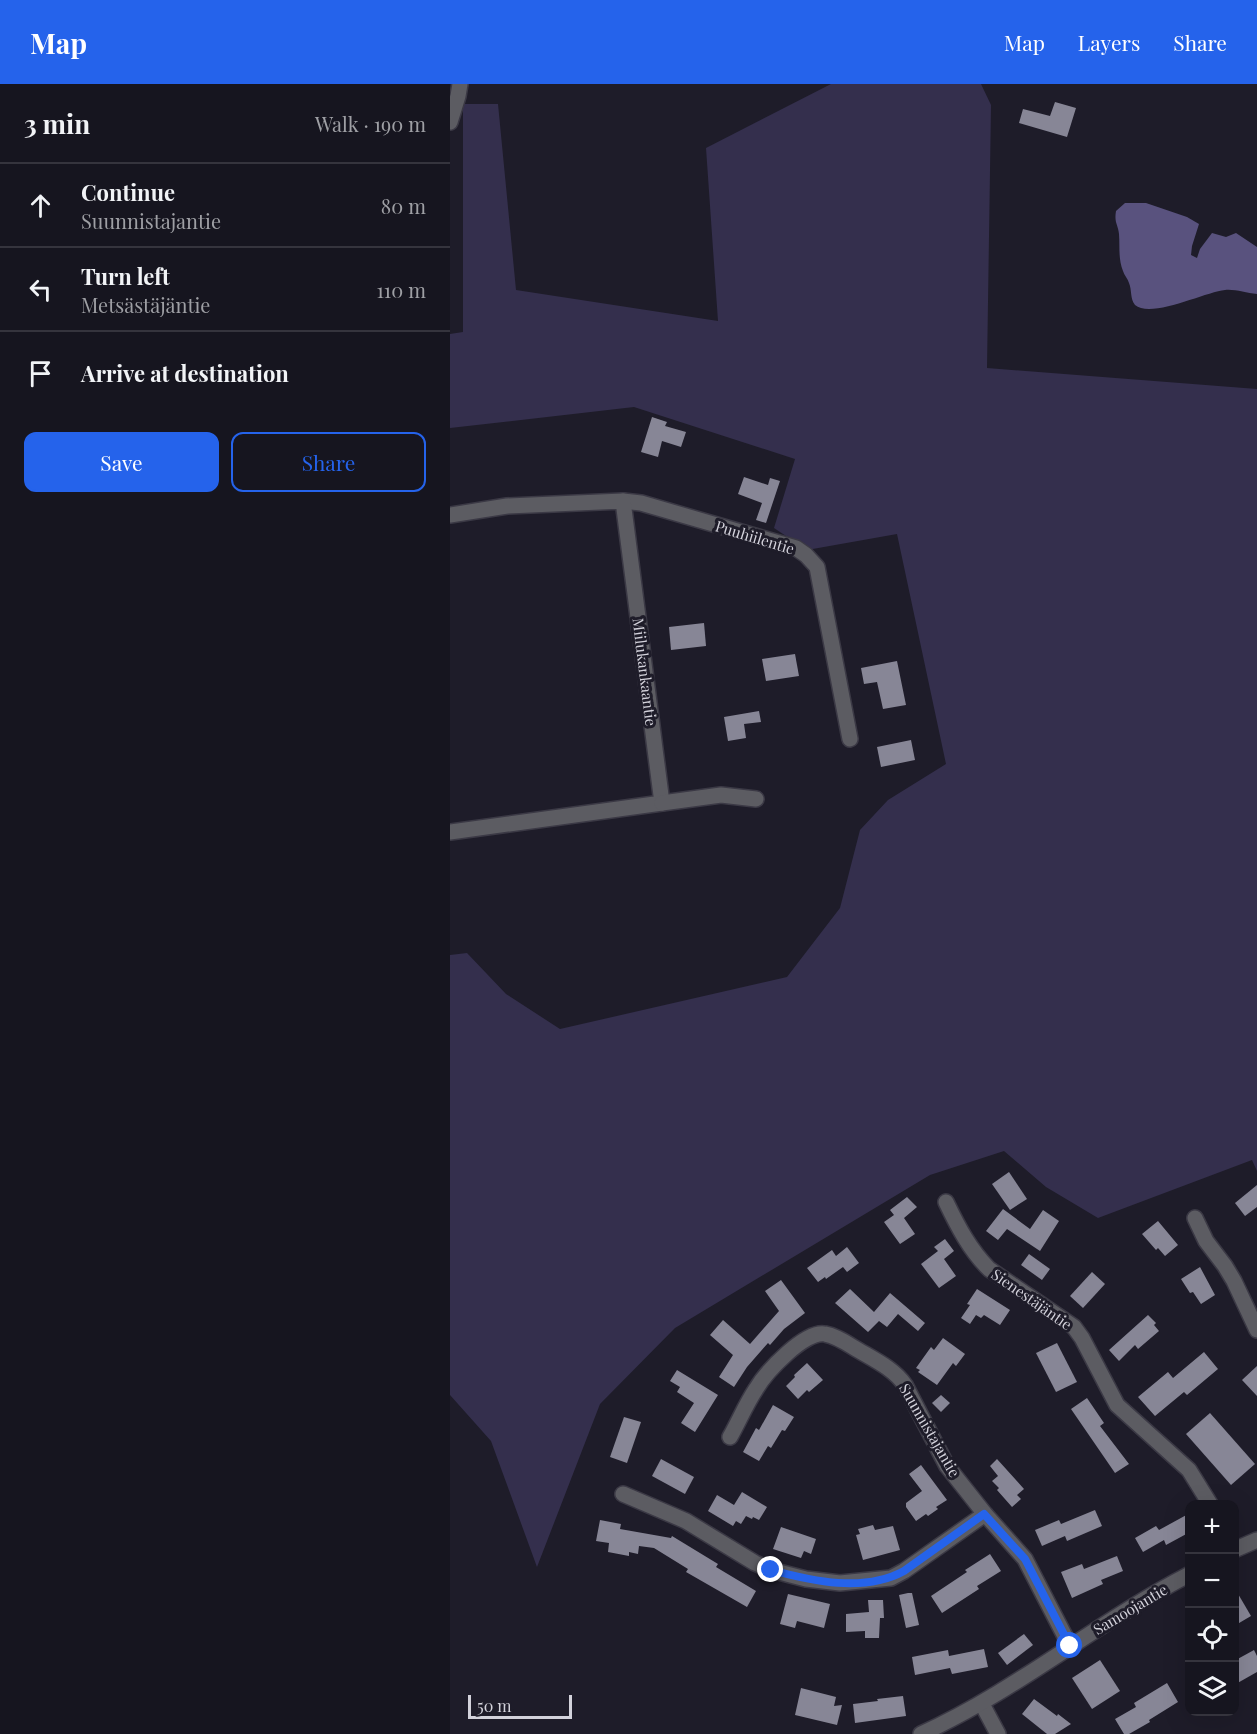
<!DOCTYPE html>
<html lang="en">
<head>
<meta charset="utf-8">
<style>
  body { margin:0; font-family:"Playfair Display",serif; background:#23222c; color:#f1f3f6 }
  .controls { position:absolute; right:18px; bottom:18px; display:grid; overflow:hidden; border-radius:12px; box-shadow:0 6px 24px #0002 }
  .controls button { width:54px; height:54px; display:grid; place-items:center; padding:0; border:0; border-bottom:2px solid #35343d; background:#16151f; color:#f1f3f6; font:30px sans-serif }
  .scale { position:absolute; left:18px; bottom:15px; width:104px; box-sizing:border-box; padding-left:6px; border:3px solid #d3d2db; border-top:0; font-size:16px; line-height:21px; white-space:nowrap; color:#d3d2db; -webkit-text-stroke:4px #1e1c29; paint-order:stroke }
  .stop { position:absolute; width:18px; height:18px; margin:-14px; border:4px solid #2563eb; border-radius:50%; background:#fff }
  .stop.end { background:#2563eb; border-color:#fff; box-shadow:0 2px 6px #0008 }
  .list { margin:0; padding:0; list-style:none }
  h2 { display:flex; justify-content:space-between; align-items:center; height:78px; margin:0; padding:0 24px; font-size:26px }
  h2 small { font-size:20px; font-weight:400; color:#9e9fa4 }
  .list li { display:grid; grid-template-columns:39px 1fr auto; gap:18px; align-items:center; box-sizing:border-box; height:84px; padding:0 24px; border-top:2px solid #35343d }
  .list b { display:block; font-size:22px; white-space:nowrap }
  .list p { margin:0; font-size:20px; white-space:nowrap; color:#9e9fa4 }
  .list em { font-size:20px; font-style:normal; color:#9e9fa4 }
  .actions { display:flex; gap:12px; padding:18px 24px }
  .actions a { flex:1; padding:14px 0; border:2px solid #2563eb; border-radius:12px; text-align:center; font-size:21px; color:#2563eb }
  .actions .main { background:#2563eb; color:#fff }
  .icon { flex:none; width:33px; height:33px; fill:none; stroke:currentColor; stroke-width:2; stroke-linecap:round; stroke-linejoin:round }
  .map { position:relative; flex:none; width:807px; height:1650px; overflow:hidden }
  header { display:flex; align-items:center; gap:36px; box-sizing:border-box; height:84px; padding:0 30px; background:#2563eb; color:#fff }
  header strong { font-size:28px }
  nav { display:flex; gap:33px; margin-inline-start:auto; font-size:21px }
  main { display:flex }
  aside { flex:1; background:#16151f }
  .map>svg:first-child { display:block }
</style>
</head>
<body>
<header>
<strong>Map</strong>
<nav><a>Map</a><a>Layers</a><a>Share</a></nav>
</header>
<main>
<aside>
<h2>3 min<small>Walk · 190 m</small></h2>
<ul class="list">
<li><svg class="icon" aria-label="ahead" viewBox="0 0 24 24"><path d="M12 20V5M6 11l6-6 6 6"/></svg><div><b>Continue</b><p>Suunnistajantie</p></div><em>80 m</em></li>
<li><svg class="icon" aria-label="left" viewBox="0 0 24 24"><path d="M17 20v-9H6M10 6l-5 5 5 5"/></svg><div><b>Turn left</b><p>Metsästäjäntie</p></div><em>110 m</em></li>
<li><svg class="icon" aria-label="arrive" viewBox="0 0 24 24"><path d="M6 21V4h12l-3 4 3 4H6"/></svg><div><b>Arrive at destination</b></div></li>
</ul>
<div class="actions"><a class="main">Save</a><a>Share</a></div>
</aside>
<div class="map">
<svg width="807" height="1650" viewBox="0 0 807 1650">
  <rect width="100%" height="100%" fill="#1e1c29"/>
  <polygon fill="#342f4d" points="381,0 531,0 541,21 537,284 807,305 807,1087 802,1076 648,1134 596,1103 554,1067 480,1091 225,1244 150,1320 87,1483 41,1357 0,1311 0,871 17,869 56,910 110,945 337,893 390,824 410,746 438,716 496,680 447,450 357,466 324,444 345,375 184,323 0,344 0,250 13,248 13,20 48,20 66,206 268,237 256,64"/>
  <path fill="#59527e" d="M 675,119 L 696,119 L 737,133 L 749,140 L 742,162 L 741,171 L 747,174 L 750,165 L 762,149 L 776,153 L 786,149 L 807,163 L 807,210 C 796,209 785,205 775,206 C 755,208 701,235 685,221 C 680,215 682,206 679,199 C 678,195 674,191 673,187 C 668,175 670,162 669,150 C 668,140 664,139 666,127 Z"/>
  <g fill="#878696">
    <polygon points="605,18 626,24 617,53 569,39 573,25 600,32"/>
    <polygon points="202,333 217,338 215,342 236,348 231,363 212,357 208,373 191,368"/>
    <polygon points="294,393 318,401 320,394 330,397 316,439 306,436 312,419 288,410"/>
    <polygon points="254,539 256,562 221,566 219,543"/>
    <polygon points="345,570 349,592 316,597 312,575"/>
    <polygon points="447,577 456,621 433,625 427,598 414,600 411,584"/>
    <polygon points="309,627 311,638 294,640 296,654 278,657 274,633"/>
    <polygon points="461,656 465,676 431,683 427,663"/>
    <polygon points="559,1088 577,1115 560,1126 542,1100"/>
    <polygon points="807,1101 807,1123 795,1132 785,1119"/>
    <polygon points="457,1113 467,1123 454,1134 465,1150 450,1160 434,1138 444,1131 440,1126"/>
    <polygon points="553,1125 580,1145 593,1126 609,1137 590,1167 557,1145 548,1156 536,1147"/>
    <polygon points="708,1137 728,1161 715,1172 708,1164 706,1166 692,1150"/>
    <polygon points="495,1155 504,1167 494,1175 506,1192 489,1204 471,1180 488,1167 484,1163"/>
    <polygon points="397,1163 409,1179 397,1188 393,1183 376,1195 375,1193 368,1198 357,1184 382,1166 386,1172"/>
    <polygon points="579,1170 600,1185 592,1196 571,1181"/>
    <polygon points="750,1183 765,1211 751,1220 743,1208 740,1209 731,1195"/>
    <polygon points="642,1188 655,1200 633,1224 620,1212"/>
    <polygon points="331,1196 355,1229 334,1245 320,1261 318,1259 297,1283 284,1303 269,1293 283,1271 260,1251 273,1236 300,1260 329,1227 315,1207"/>
    <polygon points="400,1205 424,1228 440,1209 475,1239 468,1247 448,1230 437,1243 429,1237 418,1248 385,1219"/>
    <polygon points="527,1205 560,1226 550,1241 534,1231 531,1234 526,1231 520,1240 511,1234 520,1221 517,1220"/>
    <polygon points="698,1231 706,1239 704,1241 709,1247 688,1265 685,1261 669,1277 659,1266"/>
    <polygon points="493,1254 515,1270 506,1282 503,1279 487,1301 468,1288 470,1286 466,1284 481,1263 484,1266"/>
    <polygon points="607,1259 627,1298 606,1308 586,1269"/>
    <polygon points="754,1268 768,1285 737,1311 734,1308 705,1332 688,1313 718,1288 723,1294"/>
    <polygon points="357,1279 373,1296 359,1308 357,1306 348,1315 336,1302 345,1293 344,1291"/>
    <polygon points="807,1282 807,1312 792,1296"/>
    <polygon points="227,1286 268,1311 245,1348 231,1339 244,1319 227,1308 230,1303 220,1297"/>
    <polygon points="491,1311 500,1319 491,1328 482,1319"/>
    <polygon points="637,1314 654,1339 650,1342 679,1380 665,1389 621,1325"/>
    <polygon points="323,1321 344,1333 335,1347 332,1346 321,1364 318,1362 309,1377 293,1368 306,1344 309,1346"/>
    <polygon points="760,1329 805,1380 781,1401 736,1350"/>
    <polygon points="174,1333 191,1338 177,1379 160,1373"/>
    <polygon points="211,1375 244,1393 235,1410 202,1392"/>
    <polygon points="547,1375 574,1405 567,1411 571,1415 562,1423 547,1406 549,1404 542,1397 548,1392 540,1382"/>
    <polygon points="471,1381 497,1416 486,1423 488,1425 478,1432 476,1430 466,1437 456,1423 456,1419 472,1407 459,1390"/>
    <polygon points="292,1408 317,1423 309,1436 303,1433 302,1435 296,1432 291,1440 286,1437 283,1442 258,1427 267,1411 284,1421"/>
    <polygon points="645,1426 652,1442 617,1457 615,1452 592,1462 585,1446 609,1436 611,1440"/>
    <polygon points="740,1429 740,1448 716,1461 714,1456 693,1468 685,1454 706,1442 709,1446"/>
    <polygon points="150,1436 171,1440 170,1445 221,1454 222,1452 268,1480 266,1483 306,1507 297,1523 236,1488 238,1485 204,1464 189,1462 188,1470 179,1468 179,1472 158,1468 159,1459 146,1457"/>
    <polygon points="423,1441 425,1446 443,1442 450,1466 413,1476 406,1451 410,1450 408,1445"/>
    <polygon points="331,1443 366,1455 361,1470 354,1467 351,1474 323,1465"/>
    <polygon points="540,1470 551,1487 527,1502 529,1505 492,1529 481,1512 517,1488 515,1486"/>
    <polygon points="667,1472 673,1487 651,1496 653,1500 622,1514 611,1488 632,1480 634,1485"/>
    <polygon points="784,1503 801,1532 784,1542"/>
    <polygon points="458,1509 462,1509 469,1541 456,1544 449,1511"/>
    <polygon points="338,1510 380,1520 374,1544 347,1537 345,1544 330,1540"/>
    <polygon points="418,1516 433,1516 434,1534 430,1534 429,1554 415,1554 415,1547 396,1548 396,1530 419,1528"/>
    <polygon points="574,1550 583,1561 557,1581 548,1569"/>
    <polygon points="534,1565 538,1583 502,1590 500,1584 465,1591 462,1573 498,1566 499,1572"/>
    <polygon points="804,1566 807,1572 807,1588 784,1601 784,1577"/>
    <polygon points="650,1576 670,1607 642,1625 622,1594"/>
    <polygon points="717,1599 728,1618 699,1636 700,1638 679,1650 674,1650 665,1635 686,1623 684,1619"/>
    <polygon points="351,1604 386,1613 384,1622 392,1621 387,1641 345,1631"/>
    <polygon points="453,1612 456,1632 405,1639 403,1620 428,1617 427,1615"/>
    <polygon points="584,1615 607,1632 608,1630 621,1640 605,1650 597,1650 572,1630"/>
  </g>
  <g fill="none" stroke-linecap="round" stroke-linejoin="round">
    <defs>
      <g id="minor">
        <polyline points="0,38 8,12 10,0"/>
        <polyline points="173,417 191,419 346,464 356,471 367,483 400,655"/>
        <polyline points="0,431 57,422 173,417 212,719 0,748"/>
        <polyline points="212,719 271,711 306,715"/>
        <path d="M 496,1118 C 508,1143 520,1166 539,1185 L 624,1243 L 632,1254 L 667,1321 L 739,1386 L 760,1420"/>
        <polyline points="745,1134 756,1157 775,1182 784,1197 807,1246"/>
        <path d="M 280,1353 C 289,1337 296,1320 306,1305 C 316,1288 355,1246 375,1250 C 387,1252 398,1260 408,1266 C 425,1276 444,1285 455,1301 L 497,1382 L 535,1430 L 575,1475 L 620,1562"/>
        <polyline points="173,1410 236,1437 305,1479 321,1486 356,1495 390,1499 441,1494 454,1487 535,1430"/>
        <polyline points="784,1466 807,1456"/>
        <polyline points="532,1620 548,1650"/>
        <path d="M 471,1650 C 566,1607 647,1538 740,1490"/>
      </g>
    </defs>
    <use href="#minor" stroke="#3b3945" stroke-width="18"/>
    <use href="#minor" stroke="#5c5c62" stroke-width="15"/>
  </g>
  <g fill="none" stroke-linecap="round" stroke-linejoin="round">
    <path stroke="#2563eb" stroke-width="8" d="M 321,1486 C 362,1497 414,1509 454,1487 L 534,1430 L 575,1475 L 620,1562"/>
  </g>
  <g text-anchor="middle" dominant-baseline="central" stroke-width="6" stroke-linejoin="round" paint-order="stroke">
    <g font-size="15" fill="#d3d2db" stroke="#1e1c29">
      <text transform="translate(305 453) rotate(17)">Puuhiilentie</text>
      <text transform="translate(195 588) rotate(83)">Miilukankaantie</text>
      <text transform="translate(582 1215) rotate(35)">Sienestäjäntie</text>
      <text transform="translate(480 1346) rotate(60)">Suunnistajantie</text>
      <text transform="translate(680 1525) rotate(-31)">Samoojantie</text>
    </g>
  </g>
</svg>
<div class="controls">
<button>+</button>
<button>−</button>
<button><svg class="icon" aria-label="locate" viewBox="0 0 24 24"><circle cx="12" cy="12" r="6"/><path d="M12 2v4M12 18v4M2 12h4M18 12h4"/></svg></button>
<button><svg class="icon" aria-label="layers" viewBox="0 0 24 24"><path d="M12 4l9 5-9 5-9-5zM3 14l9 5 9-5"/></svg></button>
</div>
<div class="scale">50 m</div>
<div class="stop" style="left:620px;top:1562px"></div>
<div class="stop end" style="left:321px;top:1486px"></div>
</div>
</main>
</body>
</html>
